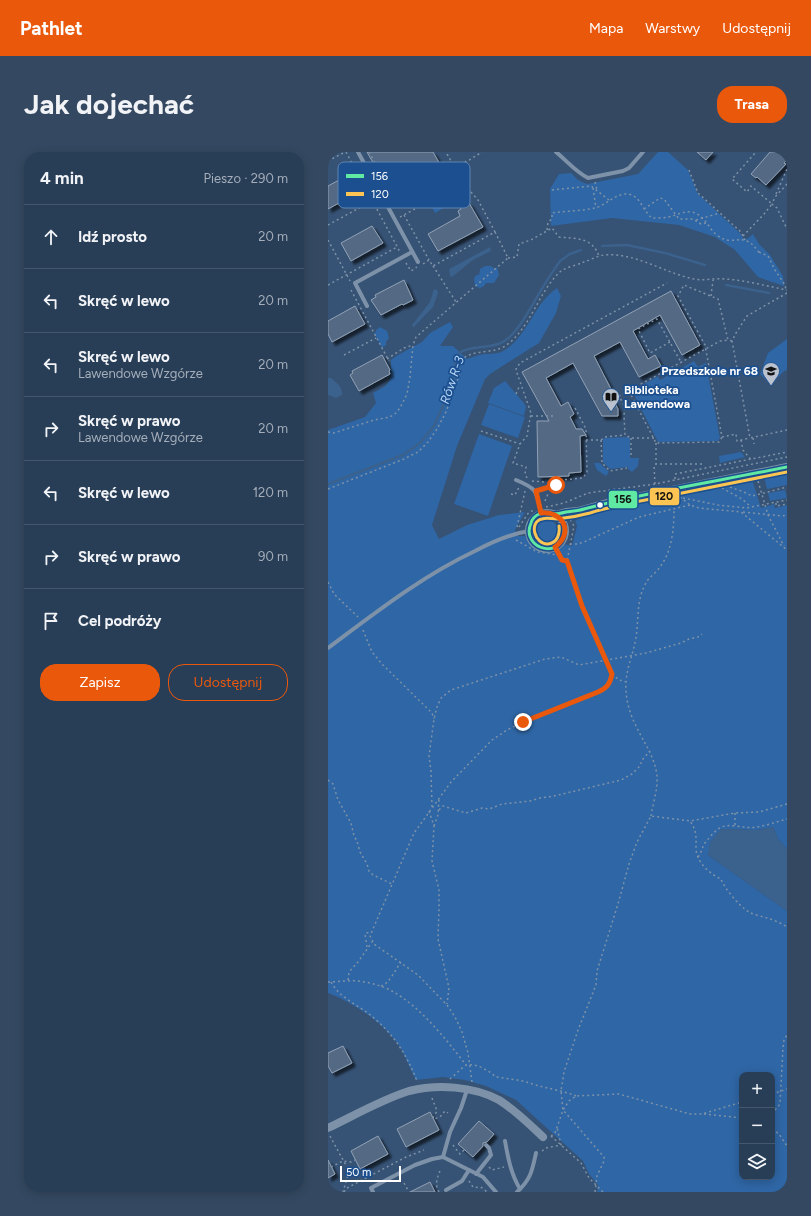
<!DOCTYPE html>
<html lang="pl">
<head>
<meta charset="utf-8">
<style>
  body { margin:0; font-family:Figtree,sans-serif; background:#344961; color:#f1f3f6 }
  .controls { position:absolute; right:12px; bottom:12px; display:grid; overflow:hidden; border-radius:8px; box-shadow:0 2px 10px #0003 }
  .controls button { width:36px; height:36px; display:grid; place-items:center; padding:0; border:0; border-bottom:1px solid #44576d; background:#283e57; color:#f1f3f6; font:20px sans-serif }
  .scale { position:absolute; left:12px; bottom:10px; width:61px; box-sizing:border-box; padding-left:4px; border:2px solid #fff; border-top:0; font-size:11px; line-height:14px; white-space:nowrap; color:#fff; -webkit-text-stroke:3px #1b4f8f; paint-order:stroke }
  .stop { position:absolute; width:12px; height:12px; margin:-9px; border:3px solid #ea580c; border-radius:50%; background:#fff }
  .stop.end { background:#ea580c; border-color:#fff; box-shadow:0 1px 4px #0008 }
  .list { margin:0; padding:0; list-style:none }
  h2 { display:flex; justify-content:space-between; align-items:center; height:52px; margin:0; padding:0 16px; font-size:17px }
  h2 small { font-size:13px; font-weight:400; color:#a5aeba }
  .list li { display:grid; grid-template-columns:26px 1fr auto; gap:12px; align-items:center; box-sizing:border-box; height:64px; padding:0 16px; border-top:1px solid #44576d }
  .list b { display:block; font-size:15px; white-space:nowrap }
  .list p { margin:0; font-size:13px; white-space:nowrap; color:#a5aeba }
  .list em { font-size:13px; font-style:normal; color:#a5aeba }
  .actions { display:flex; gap:8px; padding:12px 16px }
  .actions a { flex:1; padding:9px 0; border:1px solid #ea580c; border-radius:16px; text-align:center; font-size:14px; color:#ea580c }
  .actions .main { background:#ea580c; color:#fff }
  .icon { flex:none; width:22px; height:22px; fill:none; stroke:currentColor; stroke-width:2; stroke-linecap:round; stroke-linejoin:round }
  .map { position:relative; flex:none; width:459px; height:1040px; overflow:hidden; border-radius:16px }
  header { display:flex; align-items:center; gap:24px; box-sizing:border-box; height:56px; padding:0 20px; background:#ea580c; color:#fff }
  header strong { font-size:19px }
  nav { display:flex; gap:22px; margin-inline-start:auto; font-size:14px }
  .intro { display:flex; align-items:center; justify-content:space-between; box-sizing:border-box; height:96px; padding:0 24px }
  h1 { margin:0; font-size:28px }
  .button { padding:10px 18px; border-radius:16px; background:#ea580c; color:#fff; font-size:14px; font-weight:700 }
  main { display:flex; gap:24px; padding:0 24px }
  aside { flex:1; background:#283e57; border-radius:16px; box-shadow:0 2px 10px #0003 }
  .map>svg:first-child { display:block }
</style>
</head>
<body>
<header>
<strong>Pathlet</strong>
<nav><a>Mapa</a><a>Warstwy</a><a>Udostępnij</a></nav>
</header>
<div class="intro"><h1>Jak dojechać</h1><a class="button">Trasa</a></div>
<main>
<aside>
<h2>4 min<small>Pieszo · 290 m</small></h2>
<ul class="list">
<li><svg class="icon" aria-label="ahead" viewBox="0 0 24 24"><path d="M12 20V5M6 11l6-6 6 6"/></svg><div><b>Idź prosto</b></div><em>20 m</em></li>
<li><svg class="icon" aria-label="left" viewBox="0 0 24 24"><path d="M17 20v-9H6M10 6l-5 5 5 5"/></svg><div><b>Skręć w lewo</b></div><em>20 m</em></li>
<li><svg class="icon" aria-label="left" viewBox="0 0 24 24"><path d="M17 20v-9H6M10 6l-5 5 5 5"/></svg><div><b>Skręć w lewo</b><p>Lawendowe Wzgórze</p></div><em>20 m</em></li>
<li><svg class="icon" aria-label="right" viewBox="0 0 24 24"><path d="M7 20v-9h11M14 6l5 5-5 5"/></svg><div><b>Skręć w prawo</b><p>Lawendowe Wzgórze</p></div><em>20 m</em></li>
<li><svg class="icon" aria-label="left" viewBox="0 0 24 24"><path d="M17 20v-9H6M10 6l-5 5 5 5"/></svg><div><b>Skręć w lewo</b></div><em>120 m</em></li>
<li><svg class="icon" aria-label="right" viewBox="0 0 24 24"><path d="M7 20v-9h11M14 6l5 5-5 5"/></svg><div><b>Skręć w prawo</b></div><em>90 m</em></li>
<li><svg class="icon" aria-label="arrive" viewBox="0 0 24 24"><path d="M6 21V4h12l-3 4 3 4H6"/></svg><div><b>Cel podróży</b></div></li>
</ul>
<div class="actions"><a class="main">Zapisz</a><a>Udostępnij</a></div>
</aside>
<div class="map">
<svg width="459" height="1040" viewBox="0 0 459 1040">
  <defs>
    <filter id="shadow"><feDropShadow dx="3.5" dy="3.5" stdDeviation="1" flood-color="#0009"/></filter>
  </defs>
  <rect width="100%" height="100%" fill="#365274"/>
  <g fill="#2f66a5" fill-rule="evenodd">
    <polygon points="330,0 340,0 360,18 370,42 412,81 415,86 419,87 425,82 431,92 442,103 455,124 456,134 430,125 407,98 387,85 351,73 284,66 223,74 222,37 231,22 243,21 250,28 259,32 310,22"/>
    <polygon points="114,45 119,54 107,61 102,52"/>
    <polygon points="157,114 163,114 167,117 169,115 171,123 166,131 158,131 156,134 152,136 147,134 146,127 148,123 151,123 152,117"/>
    <path d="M 229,136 L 233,144 L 228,161 L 211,191 L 162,222 L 157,227 L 129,294 L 104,373 L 111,387 L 139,373 L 171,363 L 197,360 L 187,378 L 190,384 L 197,384 C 203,395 212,404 226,399 C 229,397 231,394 234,393 C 237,392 241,393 244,394 L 249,374 L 247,369 L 264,360 L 280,356 L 424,327 L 433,356 L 446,352 L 447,356 L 459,353 L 459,697 L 450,687 L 445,675 L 429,678 L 393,677 L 380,703 L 459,759 L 459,1040 L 269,1040 L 270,1033 L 261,1022 L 255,1009 L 188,948 L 158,934 L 137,928 L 115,925 L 88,928 C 82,917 77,903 70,892 C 53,869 26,851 0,841 L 0,278 L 37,265 L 48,251 L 45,241 C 65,230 63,231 63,208 L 70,203 L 94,190 L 102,181 L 122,170 L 125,175 L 112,194 L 125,194 L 139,207 C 143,206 147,204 151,203 C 158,201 169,203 175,199 C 200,185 205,152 229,136 ZM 414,923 L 444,923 L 444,1025 L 414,1025 Z"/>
    <polygon points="52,175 59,179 61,186 58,190 58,193 54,196 46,181 48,180 48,178"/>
    <polygon points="459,187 459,218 456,219 443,233 432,222 440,201"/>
    <polygon points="366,209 370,215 378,211 392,286 390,289 330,290 304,239 330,224 332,228"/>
    <polygon points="177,229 196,251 198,255 196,264 160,251 166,236"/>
    <polygon points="161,252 197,265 190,286 153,273"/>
    <polygon points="151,282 184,294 160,364 126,352"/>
    <polygon points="299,285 302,286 302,306 311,306 310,314 304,320 300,317 300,315 282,317 275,310 275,287 277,286"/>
    <polygon points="413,300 417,305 392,311 391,304"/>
    <polygon points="266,311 272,311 281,320 278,324 269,318"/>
    <polygon points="459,320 459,333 439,337 436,325"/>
    <polygon points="457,338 459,346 442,349 440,341"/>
    <circle cx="219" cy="379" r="11"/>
  </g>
  <g fill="#3b618d">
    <polygon points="162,95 163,98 161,100 145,108 124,125 122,124 121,117"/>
    <polygon points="106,137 109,138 110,141 105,155 86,175 85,175 84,173 102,150"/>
    <path d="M 0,226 L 3,226 C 9,231 15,235 14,243 L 8,246 L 0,243 Z"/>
    <polygon points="445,675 450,687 459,697 459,759 380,703 382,690 393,677 429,678"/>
  </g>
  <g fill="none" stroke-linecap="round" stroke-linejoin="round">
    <g stroke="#3b618d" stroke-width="2.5">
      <polyline points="274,94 299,93 337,101 377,113"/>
      <polyline points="398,133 441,141"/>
      <path d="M 0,332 L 75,303 L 92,291 L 106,274 L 116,252 L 126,227 L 128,209 L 131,201 C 143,193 159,197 173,191 C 190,183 205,151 215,135 C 220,126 226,118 232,109 L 242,102 L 253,98"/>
    </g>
  </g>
  <g fill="#526984" stroke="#92a2b6" filter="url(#shadow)">
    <polygon points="39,0 105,0 118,23 109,28 108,26 104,28 101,23 67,42 53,13 48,16"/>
    <polygon points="369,0 385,0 378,8"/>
    <polygon points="442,0 459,0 459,8 456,11 458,12 438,33 429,25 428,26 423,22"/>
    <polygon points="18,22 29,43 23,47 22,45 0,57 0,34 13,27 12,25"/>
    <polygon points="141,51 155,75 110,99 100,82 132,64 130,59 133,57 132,55"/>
    <polygon points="44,74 55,91 23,109 13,91"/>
    <polygon points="76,128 85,148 75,153 74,152 53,163 43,148 48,145 47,143"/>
    <polygon points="343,139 372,193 354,203 332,163 305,179 320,207 327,203 333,214 311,225 292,190 266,204 285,241 282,242 290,257 290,264 274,264 245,211 218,226 233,254 240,250 246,262 242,265 248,277 254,277 258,283 252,284 253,320 241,321 241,324 210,325 209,269 221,269 194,220"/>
    <polygon points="27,154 37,172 4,190 0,182 0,169"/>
    <polygon points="54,203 62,218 61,219 62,222 31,239 22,223 25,221 24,219"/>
    <polygon points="15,894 24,911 4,921 0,914 0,901"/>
    <polygon points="102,960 111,978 78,995 69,977"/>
    <polygon points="151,969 166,982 159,990 155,991 155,994 145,1005 130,992"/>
    <polygon points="50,984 60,1002 32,1017 23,999"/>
    <polygon points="0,1008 7,1022 0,1026"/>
    <polygon points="102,1030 107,1040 82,1040"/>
  </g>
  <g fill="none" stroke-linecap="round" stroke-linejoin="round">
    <g stroke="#7d92a8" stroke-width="1.5" stroke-dasharray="2 3" stroke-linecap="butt">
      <polyline points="18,0 72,100"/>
      <polyline points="41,0 52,20 49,22"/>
      <polyline points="0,9 17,0"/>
      <polyline points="137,9 138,10 154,0"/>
      <polyline points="361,18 370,41 413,80 417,88"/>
      <polyline points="267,30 269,38"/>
      <polyline points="459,32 447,45 444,52 449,56 459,77"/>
      <polyline points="265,36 268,56"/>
      <polyline points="224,38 263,34 281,48"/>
      <polyline points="448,42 459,17"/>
      <polyline points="316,57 332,46 336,47 351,67 365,67 373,72 378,71"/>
      <polyline points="76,63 101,108"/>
      <polyline points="72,65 135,31"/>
      <polyline points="368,68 392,61"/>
      <polyline points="0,73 44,49"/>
      <path d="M 219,78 L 220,70 L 224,67 L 224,61 C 238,59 253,59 267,56 C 279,53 290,38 304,43 C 313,47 316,60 324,66 C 329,66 335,66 340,65 C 348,64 354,59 363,60 C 377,62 380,77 390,84 C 407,96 415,76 432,102"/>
      <polyline points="415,84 436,62 444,52 423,34 419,40 404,27 428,0"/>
      <polyline points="0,88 22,129"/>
      <polyline points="431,100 440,104 447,118 457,133 458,138"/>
      <path d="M 180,106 L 189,105 L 191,92 L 203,88 L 224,76 L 231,85 C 249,87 264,85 271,104"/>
      <polyline points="78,111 83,119 89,115"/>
      <polyline points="95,112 101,108 105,114 167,80 150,48 135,31 118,0"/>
      <polyline points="105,114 128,150"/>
      <polyline points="0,133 69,95"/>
      <polyline points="23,138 61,209"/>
      <polyline points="459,141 419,164 408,181 404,189 422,286 459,278"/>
      <polyline points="383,144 385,128"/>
      <polyline points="404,189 400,188 390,147 356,133 350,144 377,193 394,285 408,282 409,289 422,286"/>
      <polyline points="342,190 322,201 310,177 329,167 344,194"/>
      <polyline points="346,198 353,210"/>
      <polyline points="16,203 48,186"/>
      <polyline points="59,207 76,196 85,193"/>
      <polyline points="301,239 328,291 391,290 394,285"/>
      <polyline points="188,242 191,235 193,234"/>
      <polyline points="203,264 225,264"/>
      <polyline points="153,279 192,292"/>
      <polyline points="0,280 6,281 46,268 62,265 68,261 72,256 79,242 82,225 85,193 88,185 180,106 167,80"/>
      <polyline points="303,286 303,305"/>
      <polyline points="326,286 303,286 297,283 296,263 297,255 291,244 383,194 392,189 400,188"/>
      <polyline points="425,286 426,292"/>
      <polyline points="258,288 273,288 277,285 297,283"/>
      <polyline points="273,288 274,311 282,319 299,316"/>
      <polyline points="413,288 415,298 424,309"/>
      <polyline points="328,291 328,312 377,312"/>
      <polyline points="199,326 197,322 198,315 185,311 192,292 199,284 203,261 189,221 188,217 192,211 339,131"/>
      <polyline points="347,327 347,322 459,300"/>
      <polyline points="232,328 255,326 259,320 258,277 247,256"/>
      <polyline points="204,329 216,330"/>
      <polyline points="430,329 440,363 456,394"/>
      <polyline points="327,332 326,314 328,312"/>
      <polyline points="402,335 416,340 424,344 459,335"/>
      <polyline points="394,336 414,347 422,354"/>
      <path d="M 0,337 L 76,307 L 90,300 L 100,290 L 109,277 L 118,260 L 131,224 L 134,207 C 147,197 165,202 177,194 C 203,177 210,139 233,119 C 239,115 249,113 256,110 C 262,108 269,104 276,103 C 307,100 336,121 366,127 C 376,129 386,126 396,127 C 417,128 438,134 459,138"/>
      <polyline points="183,342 187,343 190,337 192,336"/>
      <polyline points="352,345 362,353 371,356 413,360 459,398"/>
      <polyline points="355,346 390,353 418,356 459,348"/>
      <polyline points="217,349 220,342"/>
      <polyline points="448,351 448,354 459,352"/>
      <polyline points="218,355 236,351 260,341 327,332 459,305"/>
      <polyline points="415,360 454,364 459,363"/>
      <polyline points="189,375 197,339"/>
      <polyline points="191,375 201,360 207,358"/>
      <polyline points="188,388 209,400 231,403"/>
      <polyline points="242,392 249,392 256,390 311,365 362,353"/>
      <polyline points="227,395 234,408 239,409"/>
      <polyline points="0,430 6,442 30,465"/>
      <polyline points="35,478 44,500 54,512 104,561 106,567"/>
      <polyline points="284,522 291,528 296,529 297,530"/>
      <polyline points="0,628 5,632 10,648 23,671 26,684 29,689 32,700 39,712 41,719 45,723 64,732"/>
      <path d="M 459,652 L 431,660 L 407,661 L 362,669 C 369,679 368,685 368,696 C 368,710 382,722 393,727 C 396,736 412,755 421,760 C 426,763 433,764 439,766 C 446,768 453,771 459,775"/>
      <polyline points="104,655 103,619 101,604 106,567 109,555 113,546 123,538 217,507 233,505 251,513 318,501 353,491 361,487 370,485 374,482"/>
      <polyline points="111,658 115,654 138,661 154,656 161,657 174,652 202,649 212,646 226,644 293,628 304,622 312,614 314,608 322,599"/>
      <polyline points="101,659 106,674 104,709 111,738 111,756 110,787 121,836 119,852"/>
      <polyline points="407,661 407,673"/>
      <path d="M 323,664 C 325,651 330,637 329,624 C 327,605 316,591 308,574 C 301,560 297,545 298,530 C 299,514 306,500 308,485 C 311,467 308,448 318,431 C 321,425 328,421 332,415 C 344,399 346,377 346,357"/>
      <polyline points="106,674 110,663 111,647"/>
      <path d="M 370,705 C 374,700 374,695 377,691 C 380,687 386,680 390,677 C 401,669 417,678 429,675 C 439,673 449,670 459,667"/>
      <polyline points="39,795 37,782 38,781 43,780"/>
      <polyline points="20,828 21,820 30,810 44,790"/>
      <path d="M 0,830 C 6,830 12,829 18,829 C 28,828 40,830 49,833 C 83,842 117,886 138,913"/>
      <path d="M 3,830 C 11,845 28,852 41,862 C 65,881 78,901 89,929"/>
      <path d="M 53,834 C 62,831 67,818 73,810"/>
      <path d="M 122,927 C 126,924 135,914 139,913 C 149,911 161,919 168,925 C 175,926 182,927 189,928 C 197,929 204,932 211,934 C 223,937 236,939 248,944"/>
      <polyline points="144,930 140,901 134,880 127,865 119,853 90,823 46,792 42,784 86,681 123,630 164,588 179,578 195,570 270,541 278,536 283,530 284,522 283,518 253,454 239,409 246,374 242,367"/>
      <polyline points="444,942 459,937"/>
      <polyline points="104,946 109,959 105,966 106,967 112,965 117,959 120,961"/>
      <polyline points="376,962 414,966"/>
      <polyline points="444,962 452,952 455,895 456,888 459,883"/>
      <polyline points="444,977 451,982 459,994"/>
      <polyline points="2,984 21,1019 15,1040"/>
      <polyline points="223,984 227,981 235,958 241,949 248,944 291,942 362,962 374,962 414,950"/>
      <polyline points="223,984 253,1011 261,1026 275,1040"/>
      <polyline points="125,993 131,1001 132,1002 137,997"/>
      <polyline points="214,999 218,996 233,993 229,975"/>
      <polyline points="3,1015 15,1009 23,1010 27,1008"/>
      <polyline points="161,1015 164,1018 176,1015"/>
      <polyline points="141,1029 145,1035 153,1036"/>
      <polyline points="76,1031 81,1040"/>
      <polyline points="153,1035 159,1040"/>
      <polyline points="16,1040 19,1036 76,1006 96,998"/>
      <path d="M 111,1040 C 106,1032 110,1024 113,1016"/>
      <polyline points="267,1040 269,1024 276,1009 276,1005 235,958 233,939 236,920 250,878 268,833 269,819 290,752 301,712 309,690 323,664 362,669"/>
    </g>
    <g stroke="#7d92a8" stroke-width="4">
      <polyline points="30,0 90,110"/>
      <path d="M 228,0 C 239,9 248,20 260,26 L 295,19 L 301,16 L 315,0"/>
      <polyline points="39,154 27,131 84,100"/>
      <path d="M 188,328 C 210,337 208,339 213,361"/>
      <polyline points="208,339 228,333"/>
      <path d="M 0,496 C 47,461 94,424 147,399 C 164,390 181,382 201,379"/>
      <path d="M 177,989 C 180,1006 183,1022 192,1037"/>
      <polyline points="115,1005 122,980 133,956 139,938"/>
      <polyline points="148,1022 163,1003 161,996 158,993"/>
      <polyline points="118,1038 134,1029 141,1018"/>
      <polyline points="45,1040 43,1036 87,1013 104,1007 115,1005 155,1025 168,1040"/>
      <path d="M 189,1040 C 203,1027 204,1019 208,1001"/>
    </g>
    <g stroke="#7d92a8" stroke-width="8">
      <circle cx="219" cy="379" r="18"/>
      <polyline points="227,363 238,360 250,359 279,351 459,315"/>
      <path d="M 0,976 C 25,964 55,947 81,939 C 109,932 145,934 171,948 C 187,958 201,972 215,985"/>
    </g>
    <defs>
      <path id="bus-1" d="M 236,373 C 240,411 191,398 203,371 C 204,367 207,364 211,362 C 216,360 221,362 226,362 C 230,362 234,361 238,360 C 244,359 250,359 256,357 C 323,339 391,329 459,315"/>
      <path id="bus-2" d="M 231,374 C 232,381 230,391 220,392 C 207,393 200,370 214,367 C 219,365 224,367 229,367 C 240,366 251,364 262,361 C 287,353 313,349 339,344 C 379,336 419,328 459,320"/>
    </defs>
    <use href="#bus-1" stroke="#1b4f8f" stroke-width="6"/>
    <use href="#bus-2" stroke="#1b4f8f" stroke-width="6"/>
    <use href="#bus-1" stroke="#60e9a3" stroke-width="3"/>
    <use href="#bus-2" stroke="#fcc553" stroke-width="3"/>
  </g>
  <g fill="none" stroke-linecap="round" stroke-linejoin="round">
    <path stroke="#ea580c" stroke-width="5" d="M 195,570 L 270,540 C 279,536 282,532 284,522 L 254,454 L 239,409 L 234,408 L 227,395 C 246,381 236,359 213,361 L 208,339 L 228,333"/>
  </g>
  <defs>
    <symbol id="school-pin" viewBox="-11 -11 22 30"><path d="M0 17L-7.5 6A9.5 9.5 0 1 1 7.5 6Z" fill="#b9c2ce" stroke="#1b4f8f"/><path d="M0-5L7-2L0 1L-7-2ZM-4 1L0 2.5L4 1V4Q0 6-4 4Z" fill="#111"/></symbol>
    <symbol id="library-pin" viewBox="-11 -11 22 30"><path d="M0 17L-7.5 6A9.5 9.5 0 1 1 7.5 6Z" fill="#b9c2ce" stroke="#1b4f8f"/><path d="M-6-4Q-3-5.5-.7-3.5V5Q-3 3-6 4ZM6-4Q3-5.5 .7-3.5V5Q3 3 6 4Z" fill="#111"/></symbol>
  </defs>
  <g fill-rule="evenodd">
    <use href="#school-pin" x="433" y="209" width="20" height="27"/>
    <use href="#library-pin" x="273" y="235" width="20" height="27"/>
  </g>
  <circle fill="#fff" stroke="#1b4f8f" stroke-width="1.5" cx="272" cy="353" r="3.5"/>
  <g text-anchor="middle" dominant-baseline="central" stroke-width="3.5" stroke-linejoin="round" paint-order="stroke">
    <g font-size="12" font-weight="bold" fill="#fff" stroke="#1b4f8f" text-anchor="end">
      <text x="430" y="219">Przedszkole nr 68</text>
      <text x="296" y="238" text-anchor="start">Biblioteka<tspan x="296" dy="14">Lawendowa</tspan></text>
    </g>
    <g font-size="13" font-style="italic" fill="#b5d3f5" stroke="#1b4f8f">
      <text transform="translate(124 228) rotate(-71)">Rów R-3</text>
    </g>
  </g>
  <rect x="10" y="10" width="132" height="46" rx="6" fill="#1b4f8f" stroke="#5f84b1" stroke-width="1"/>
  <rect x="18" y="22" width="18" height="4" fill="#60e9a3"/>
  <rect x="18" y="40" width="18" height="4" fill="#fcc553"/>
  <g font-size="11" fill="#fff">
    <text x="43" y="28">156</text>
    <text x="43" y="46">120</text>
  </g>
  <g stroke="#1b4f8f" stroke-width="1.5">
    <rect x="321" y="335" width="31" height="19" rx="4" fill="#fcc553"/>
    <rect x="280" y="338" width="30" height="19" rx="4" fill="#60e9a3"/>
  </g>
  <g font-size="11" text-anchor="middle" font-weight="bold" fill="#111">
    <text x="336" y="348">120</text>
    <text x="295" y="351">156</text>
  </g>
</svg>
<div class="controls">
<button>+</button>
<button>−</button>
<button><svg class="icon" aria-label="layers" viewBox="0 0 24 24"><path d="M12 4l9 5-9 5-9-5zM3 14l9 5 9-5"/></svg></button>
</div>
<div class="scale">50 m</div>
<div class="stop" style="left:228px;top:333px"></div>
<div class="stop end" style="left:195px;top:570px"></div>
</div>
</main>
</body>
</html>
